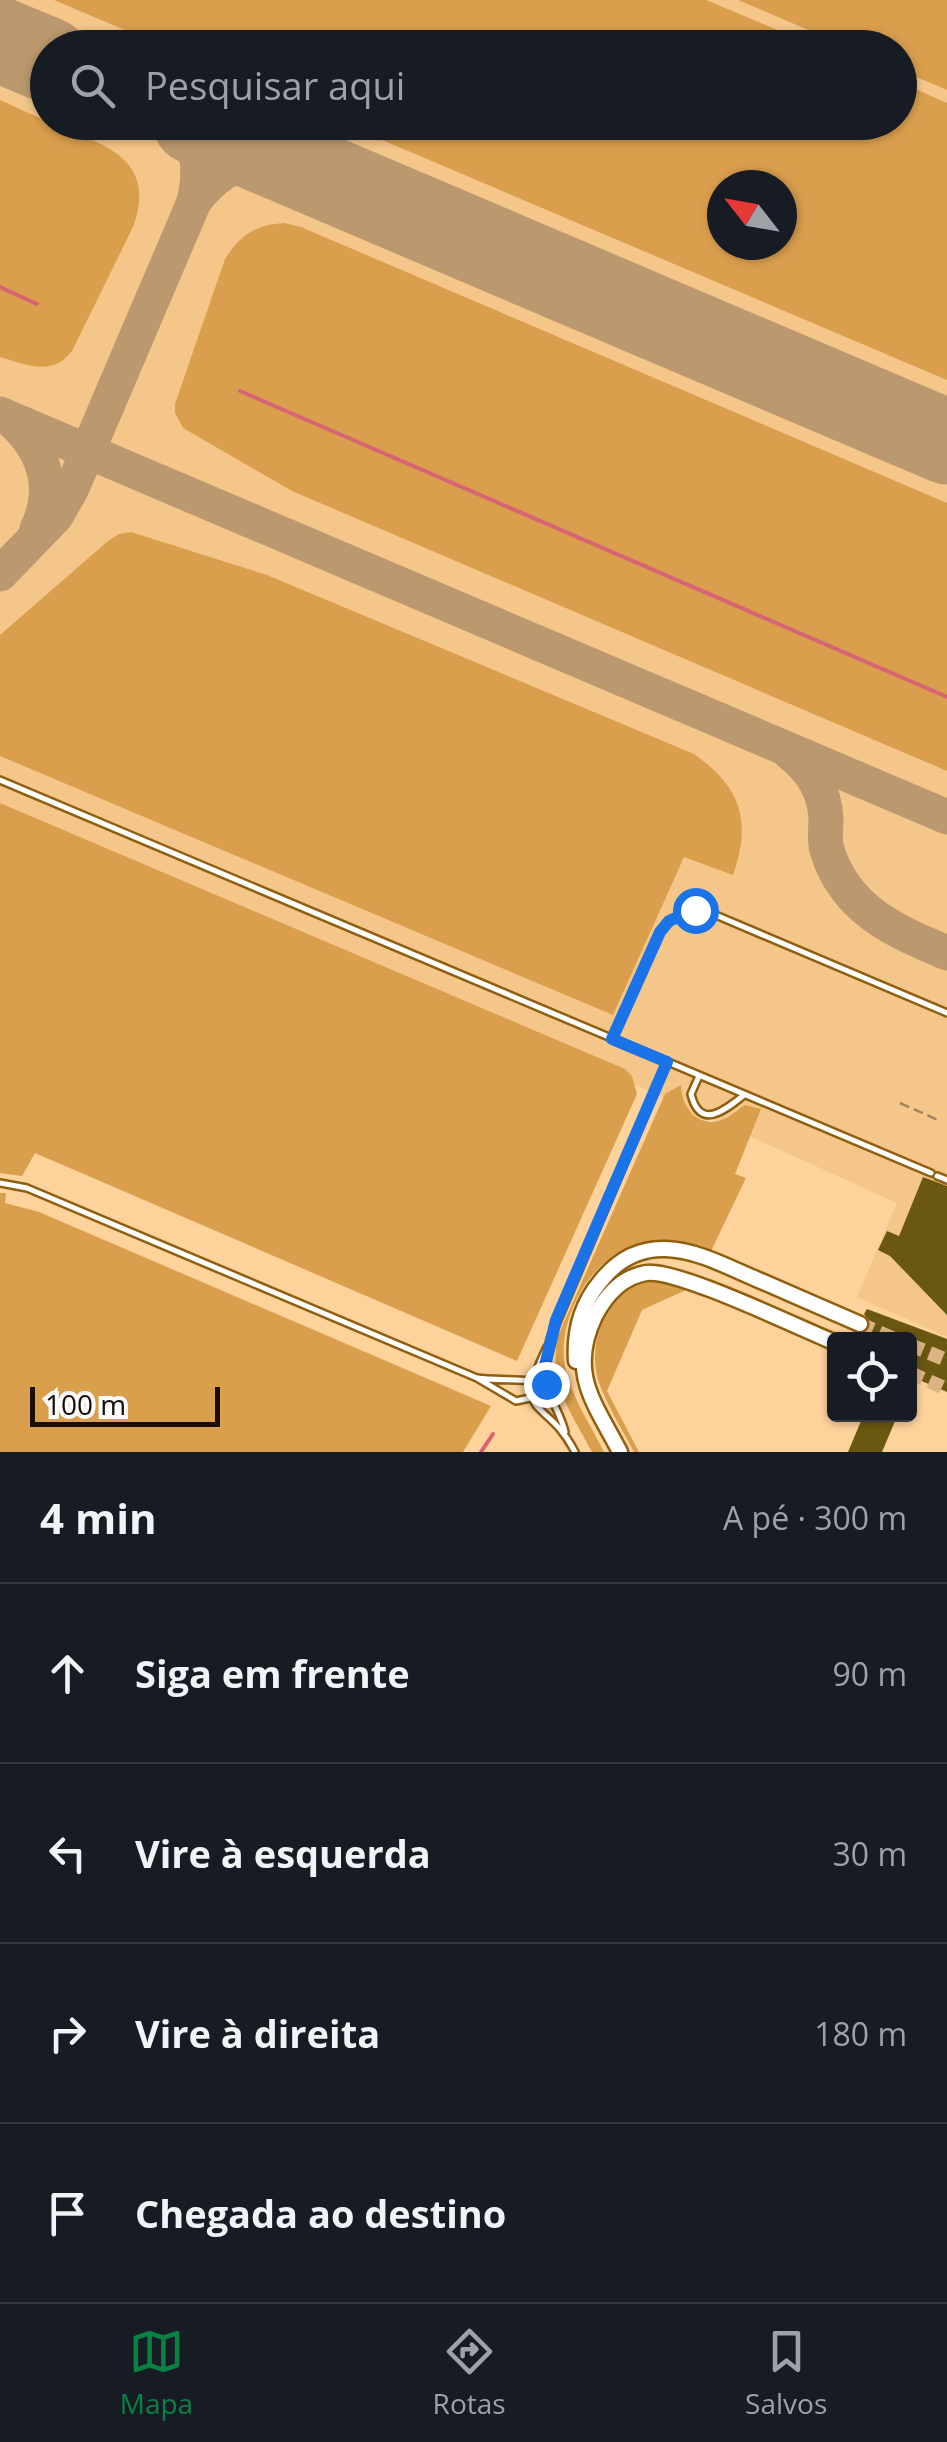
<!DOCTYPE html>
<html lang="pt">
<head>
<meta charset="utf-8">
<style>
  body { margin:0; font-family:"Open Sans",sans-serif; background:#20242c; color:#f1f3f6 }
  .controls { position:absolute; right:30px; bottom:30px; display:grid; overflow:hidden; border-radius:10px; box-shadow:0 2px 8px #0004 }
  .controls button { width:90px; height:90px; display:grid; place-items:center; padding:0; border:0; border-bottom:2px solid #363941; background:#171b24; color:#f1f3f6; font:50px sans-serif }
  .compass { position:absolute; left:707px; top:170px; width:90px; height:90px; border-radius:50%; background:#171b24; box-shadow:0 2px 8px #0004; rotate:301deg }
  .scale { position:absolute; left:30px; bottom:25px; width:190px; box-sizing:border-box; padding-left:10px; border:5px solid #1a0c00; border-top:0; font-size:28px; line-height:35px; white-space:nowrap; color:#1a0c00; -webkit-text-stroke:8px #fbfbfb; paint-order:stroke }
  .stop { position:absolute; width:30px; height:30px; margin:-22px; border:8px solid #1a73e8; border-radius:50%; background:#fff }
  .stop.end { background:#1a73e8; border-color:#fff; box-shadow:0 2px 10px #0008 }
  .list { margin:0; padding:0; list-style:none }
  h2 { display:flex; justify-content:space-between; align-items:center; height:130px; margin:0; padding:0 40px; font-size:42px }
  h2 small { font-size:32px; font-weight:400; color:#9ea1a6 }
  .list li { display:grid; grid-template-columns:65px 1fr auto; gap:30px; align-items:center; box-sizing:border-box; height:180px; padding:0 40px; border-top:2px solid #363941 }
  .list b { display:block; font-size:38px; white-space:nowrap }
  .list em { font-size:32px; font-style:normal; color:#9ea1a6 }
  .icon { flex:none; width:55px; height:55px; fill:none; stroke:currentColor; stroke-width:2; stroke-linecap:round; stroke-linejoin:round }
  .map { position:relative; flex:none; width:947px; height:1452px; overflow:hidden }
  .search { position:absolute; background:#171b24; box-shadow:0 2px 8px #0004; left:30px; right:30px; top:30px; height:110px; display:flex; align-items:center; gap:25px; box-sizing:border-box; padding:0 35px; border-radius:55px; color:#9ea1a6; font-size:38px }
  .sheet { height:850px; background:#171b24 }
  nav { display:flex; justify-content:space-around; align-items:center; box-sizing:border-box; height:140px; border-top:2px solid #363941; background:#171b24; font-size:28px; color:#9ea1a6 }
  nav a { display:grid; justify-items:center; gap:5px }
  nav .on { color:#0b8043 }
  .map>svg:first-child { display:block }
</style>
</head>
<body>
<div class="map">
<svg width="947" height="1452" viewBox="0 0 947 1452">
  <rect width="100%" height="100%" fill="#fed29b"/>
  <path fill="#f5c68a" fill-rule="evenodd" d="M 0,0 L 767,0 L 878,47 L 48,48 L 48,122 L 900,122 L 900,56 L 947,77 L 947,1337 L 857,1297 L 897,1203 L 632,1083 L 0,809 ZM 722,185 L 782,185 L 782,245 L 722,245 Z"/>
  <g fill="#da9f4d" fill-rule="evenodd">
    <polygon points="54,0 706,0 818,47 165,47"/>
    <polygon points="738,0 947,0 947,90 900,70 900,48 848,47"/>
    <path d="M 900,82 L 947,103 L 947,380 L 342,123 L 900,122 ZM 722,185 L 782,185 L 782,245 L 722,245 Z"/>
    <path d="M 0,100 C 16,107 35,116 49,122 C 100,144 159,156 133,227 L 72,351 C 52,377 27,365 0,357 Z"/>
    <path d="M 284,223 L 301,227 L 947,503 L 947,771 L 292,491 L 183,428 L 175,413 L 175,404 L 225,259 C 240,235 255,225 284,223 Z"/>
    <path d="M 131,532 L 267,575 L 694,754 C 741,787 752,821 733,875 L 684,857 L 613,1015 L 0,756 L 0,635 L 108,541 L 119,534 Z"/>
    <polygon points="0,803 625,1069 632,1076 637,1094 517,1361 35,1153 22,1176 0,1173"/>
    <path d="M 681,1085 C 681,1108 700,1130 724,1119 C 732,1116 738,1109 745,1105 L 761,1109 L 735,1174 L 746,1178 L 710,1253 C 688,1246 665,1238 641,1243 C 594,1254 560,1312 564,1359 C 567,1391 590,1423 604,1452 L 592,1452 C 570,1410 550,1387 557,1338 L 665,1094 Z"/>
    <polygon points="0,1193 6,1193 5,1203 39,1212 491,1406 463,1452 0,1452"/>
    <path d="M 649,1277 L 665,1278 L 688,1289 L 642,1310 L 607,1391 L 639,1452 L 634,1452 C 623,1431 610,1410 601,1388 C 584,1344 606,1293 649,1277 Z"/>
  </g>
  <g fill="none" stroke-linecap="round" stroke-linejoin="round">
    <g stroke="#d76374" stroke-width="4">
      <polyline points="0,287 37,304"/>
      <polyline points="240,391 947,697"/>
      <polyline points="481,1452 493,1434"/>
    </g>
    <g stroke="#bb986e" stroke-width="35">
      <path d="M 194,202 C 220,166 252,154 294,165"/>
      <polyline points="0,414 947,817"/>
      <path d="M 11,420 C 44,449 57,489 37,529"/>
      <path d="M 0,574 L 56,516 L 72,488 L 194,202 C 201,171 200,148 179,122"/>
      <path d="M 790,753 C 811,769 825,792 826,819 C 826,830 824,840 827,850 C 845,910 895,931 947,953"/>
    </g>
    <g stroke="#bb986e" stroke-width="85">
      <polyline points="0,40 48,60"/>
      <polyline points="195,122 947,442"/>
    </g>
  </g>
  <g fill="#6a5710">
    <polygon points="923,1177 947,1186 947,1315 890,1256 878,1250 887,1231 899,1236"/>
    <polygon points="867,1309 947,1339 947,1392 910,1376 910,1340 883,1340 866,1332 871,1324 864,1314"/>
    <polygon points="864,1414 898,1414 882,1452 848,1452"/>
  </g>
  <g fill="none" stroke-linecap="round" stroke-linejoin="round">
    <g stroke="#dcb484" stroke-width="14" stroke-dasharray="14 7" stroke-linecap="butt">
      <polyline points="860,1324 897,1340"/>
      <polyline points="910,1345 947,1360"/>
      <polyline points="910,1373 947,1389"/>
    </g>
    <defs>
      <g id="service">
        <polyline points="0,780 931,1173"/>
        <path d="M 612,1038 L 660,932 C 674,914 688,909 711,913 L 947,1013"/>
        <path d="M 699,1076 L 691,1094 C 700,1131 725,1110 744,1095"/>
        <polyline points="937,1176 947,1180"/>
        <path d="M 0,1183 L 27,1188 L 477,1378 L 516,1401 L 530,1398 L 546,1384 C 536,1378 495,1381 477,1378"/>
        <path d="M 547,1347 C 511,1421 546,1395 575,1452"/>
        <path d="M 565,1432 C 561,1412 544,1392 544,1371 C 544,1361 548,1349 550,1339 L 667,1062"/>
      </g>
      <g id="tertiary">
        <path d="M 576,1361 C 574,1331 581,1305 600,1282 C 617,1260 638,1248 666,1249 C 696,1250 726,1266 754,1278 C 789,1293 825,1309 860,1324"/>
        <path d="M 620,1452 C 594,1402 568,1373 595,1316 C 606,1295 622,1277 646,1273 C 676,1268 799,1328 834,1342"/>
      </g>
    </defs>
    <use href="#service" stroke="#905f0e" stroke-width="10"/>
    <use href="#tertiary" stroke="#905f0e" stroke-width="19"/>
    <polyline stroke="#a3835d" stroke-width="2.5" stroke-dasharray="10 5" stroke-linecap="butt" points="900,1103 938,1120"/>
    <use href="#service" stroke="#fff" stroke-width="5"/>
    <use href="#tertiary" stroke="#fff" stroke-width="14"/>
  </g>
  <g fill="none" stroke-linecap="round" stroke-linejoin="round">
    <polyline stroke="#1a73e8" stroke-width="12" points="546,1384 544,1370 556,1320 667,1062 612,1039 660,932 669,921 695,910"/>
  </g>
</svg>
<div class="controls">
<button><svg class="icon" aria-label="locate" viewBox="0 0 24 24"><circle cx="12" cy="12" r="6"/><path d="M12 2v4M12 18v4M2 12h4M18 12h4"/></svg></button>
</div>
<svg class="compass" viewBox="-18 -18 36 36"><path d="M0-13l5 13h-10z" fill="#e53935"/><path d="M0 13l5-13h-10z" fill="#9ea1a6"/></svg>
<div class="scale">100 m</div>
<div class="stop" style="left:695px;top:910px"></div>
<div class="stop end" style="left:546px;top:1384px"></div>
<div class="search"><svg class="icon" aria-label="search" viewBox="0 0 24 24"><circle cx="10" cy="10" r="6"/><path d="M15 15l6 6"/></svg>Pesquisar aqui</div>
</div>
<section class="sheet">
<h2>4 min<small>A pé · 300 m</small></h2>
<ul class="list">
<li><svg class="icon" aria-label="ahead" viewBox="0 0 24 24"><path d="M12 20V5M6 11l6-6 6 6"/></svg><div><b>Siga em frente</b></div><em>90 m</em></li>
<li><svg class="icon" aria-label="left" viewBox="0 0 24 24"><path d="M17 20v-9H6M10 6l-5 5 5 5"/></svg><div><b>Vire à esquerda</b></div><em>30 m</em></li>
<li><svg class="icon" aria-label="right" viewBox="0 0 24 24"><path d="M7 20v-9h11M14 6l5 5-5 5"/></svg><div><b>Vire à direita</b></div><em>180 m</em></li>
<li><svg class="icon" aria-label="arrive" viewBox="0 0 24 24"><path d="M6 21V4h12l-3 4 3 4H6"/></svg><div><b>Chegada ao destino</b></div></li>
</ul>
</section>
<nav>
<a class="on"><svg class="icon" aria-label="map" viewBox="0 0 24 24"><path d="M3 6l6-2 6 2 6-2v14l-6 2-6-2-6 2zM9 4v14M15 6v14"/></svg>Mapa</a>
<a><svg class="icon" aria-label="directions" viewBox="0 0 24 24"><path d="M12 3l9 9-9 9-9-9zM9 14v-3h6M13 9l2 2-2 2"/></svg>Rotas</a>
<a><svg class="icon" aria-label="saved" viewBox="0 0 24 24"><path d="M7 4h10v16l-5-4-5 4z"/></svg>Salvos</a>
</nav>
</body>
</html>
